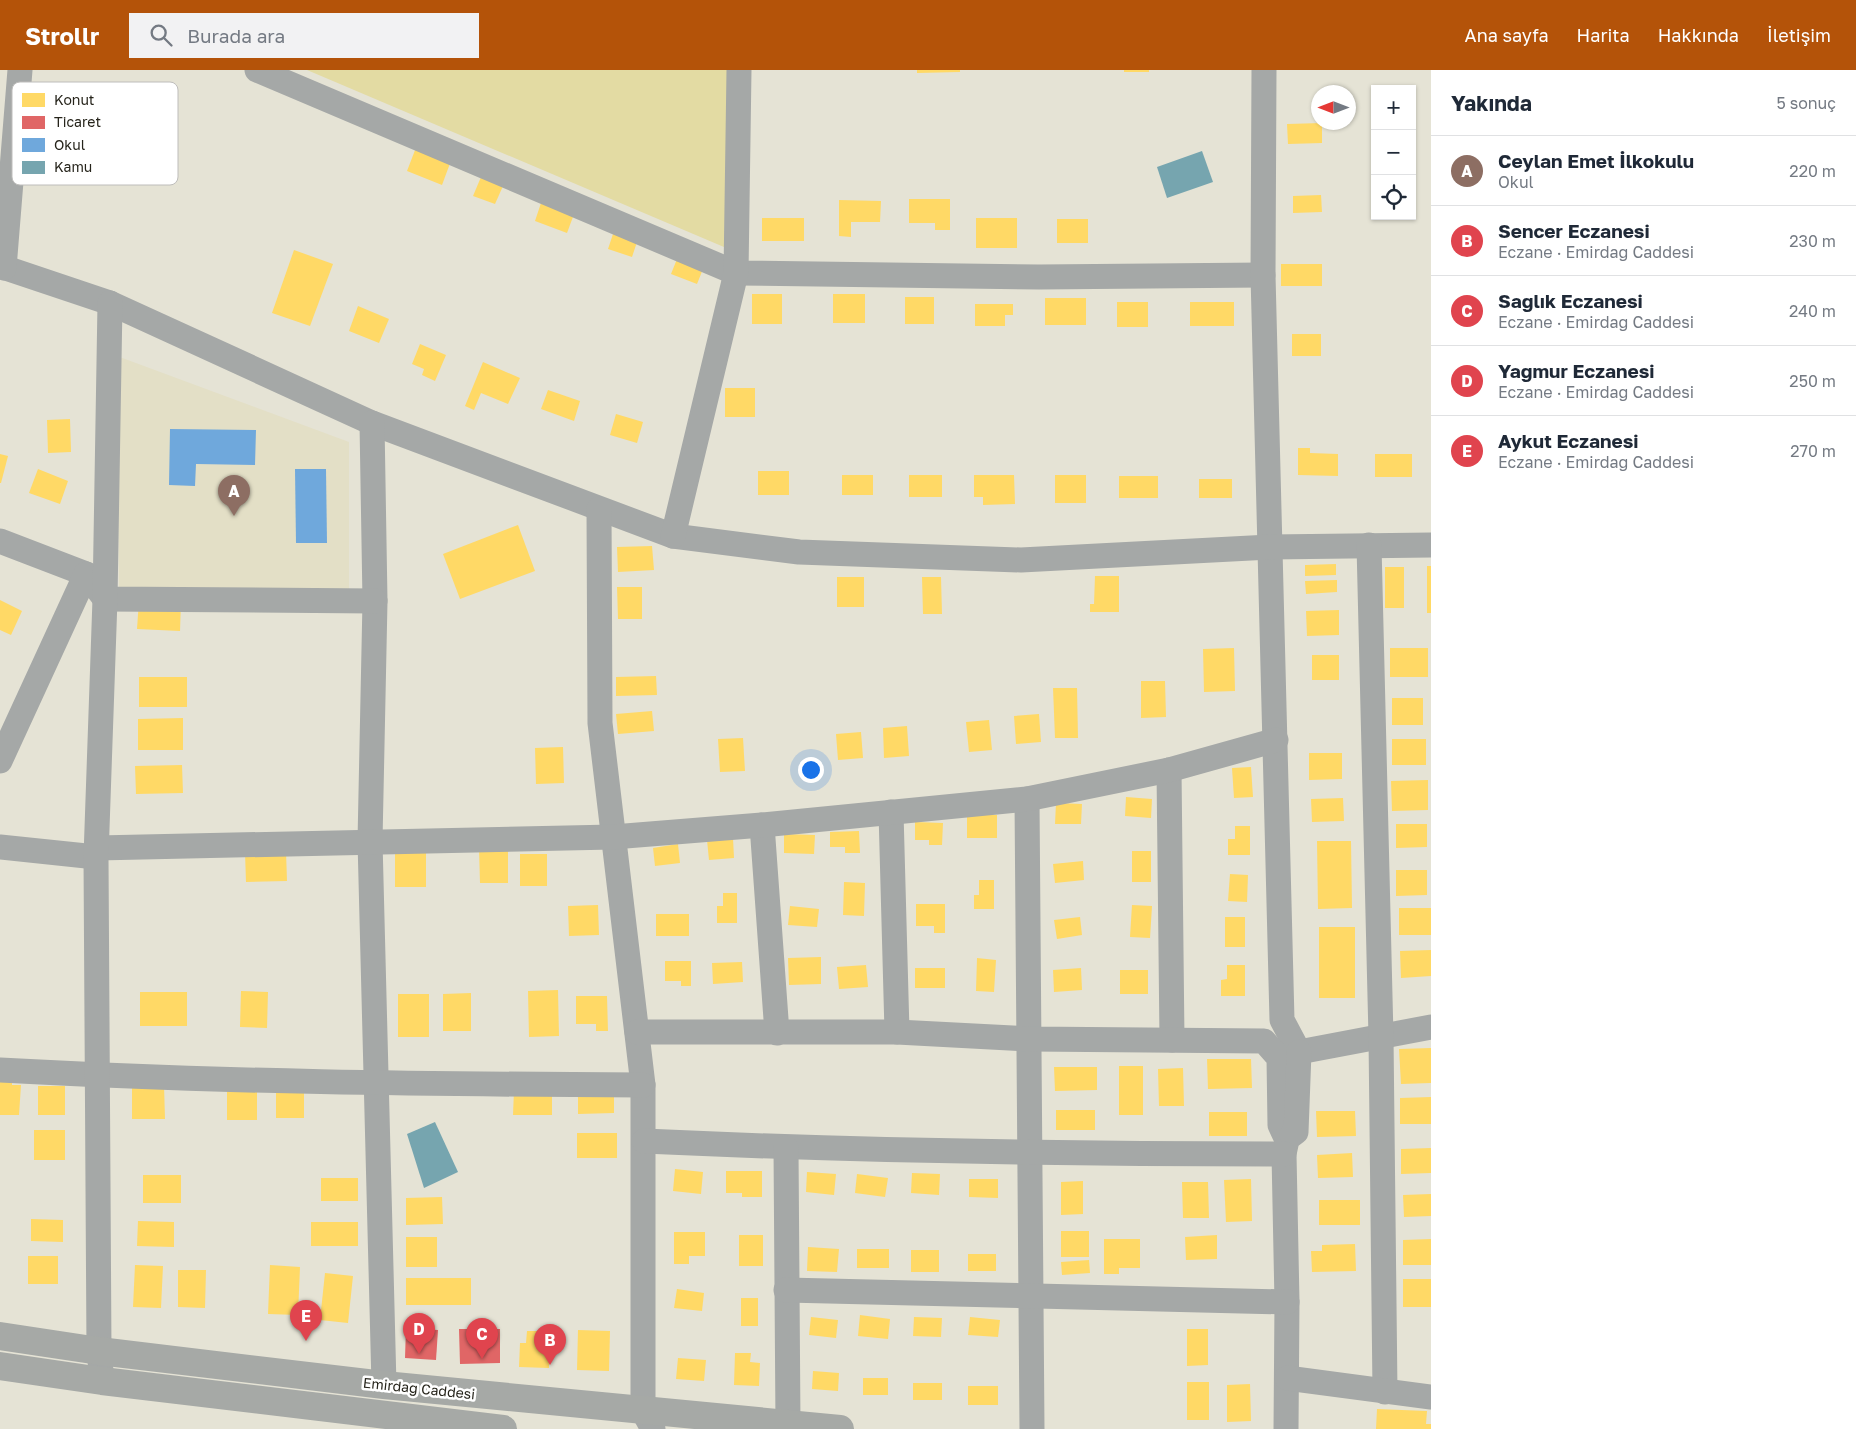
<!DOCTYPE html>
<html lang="tr">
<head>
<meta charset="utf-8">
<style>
  body { margin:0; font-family:"Golos Text",sans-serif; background:#f2f2f3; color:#1f2937 }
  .controls { position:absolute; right:15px; top:15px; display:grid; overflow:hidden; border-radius:0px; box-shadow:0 1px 4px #0004 }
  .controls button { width:45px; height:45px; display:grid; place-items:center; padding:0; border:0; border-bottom:1px solid #e0e1e3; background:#fff; color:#1f2937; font:25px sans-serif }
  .compass { position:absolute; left:1311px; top:15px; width:45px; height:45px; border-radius:50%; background:#fff; box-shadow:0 1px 4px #0004; rotate:270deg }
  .you { position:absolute; left:810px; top:699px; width:18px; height:18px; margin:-12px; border:4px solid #fff; border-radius:50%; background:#1a73e8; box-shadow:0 0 0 8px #1a73e833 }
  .badge { display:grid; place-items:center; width:32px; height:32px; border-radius:50%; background:#b45309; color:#fff; font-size:16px; font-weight:700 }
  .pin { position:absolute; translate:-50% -41px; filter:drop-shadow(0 1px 2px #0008) }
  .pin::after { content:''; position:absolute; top:26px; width:18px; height:15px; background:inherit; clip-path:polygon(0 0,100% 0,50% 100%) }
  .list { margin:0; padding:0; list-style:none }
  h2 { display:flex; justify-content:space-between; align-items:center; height:65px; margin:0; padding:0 20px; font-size:21px }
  h2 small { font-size:16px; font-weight:400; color:#747a83 }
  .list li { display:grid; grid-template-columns:32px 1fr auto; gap:15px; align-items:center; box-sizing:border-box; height:70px; padding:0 20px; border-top:1px solid #e0e1e3 }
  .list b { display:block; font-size:19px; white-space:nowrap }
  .list p { margin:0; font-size:16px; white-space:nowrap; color:#747a83 }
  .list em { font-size:16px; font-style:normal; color:#747a83 }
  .icon { flex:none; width:28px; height:28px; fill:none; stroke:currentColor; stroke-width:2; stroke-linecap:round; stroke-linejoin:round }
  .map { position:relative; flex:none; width:1431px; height:1359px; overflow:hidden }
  header { display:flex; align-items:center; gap:30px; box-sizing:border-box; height:70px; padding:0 25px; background:#b45309; color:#fff }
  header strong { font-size:24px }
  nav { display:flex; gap:28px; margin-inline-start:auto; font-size:18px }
  .search { width:350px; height:45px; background:#f2f2f3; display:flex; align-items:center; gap:12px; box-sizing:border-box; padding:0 18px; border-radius:0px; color:#747a83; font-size:19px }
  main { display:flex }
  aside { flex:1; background:#fff }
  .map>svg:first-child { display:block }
</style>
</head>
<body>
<header>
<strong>Strollr</strong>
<div class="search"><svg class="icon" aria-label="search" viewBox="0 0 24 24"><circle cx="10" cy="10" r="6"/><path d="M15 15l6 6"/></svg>Burada ara</div>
<nav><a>Ana sayfa</a><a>Harita</a><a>Hakkında</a><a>İletişim</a></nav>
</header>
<main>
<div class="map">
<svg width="1431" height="1359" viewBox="0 0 1431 1359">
  <rect width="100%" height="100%" fill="#e5e3d5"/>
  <polygon fill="#e3dfc6" points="117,286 349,372 349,520 119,520"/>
  <polygon fill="#e3dba3" points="307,0 727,0 731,180"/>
  <g fill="#ffd966">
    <polygon points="917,0 960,0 960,2 917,3"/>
    <rect x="1124" y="0" width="25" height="2"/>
    <polygon points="1322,53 1322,73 1288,74 1287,54"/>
    <polygon points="417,75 452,88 442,115 407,101"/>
    <polygon points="481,107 503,116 495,134 473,126"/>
    <polygon points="544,124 577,136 567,163 535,151"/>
    <polygon points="1321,125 1322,142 1293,143 1293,126"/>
    <polygon points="909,129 950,129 950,160 935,160 935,153 909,153"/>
    <polygon points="839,130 881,131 880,152 851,152 851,167 839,166"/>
    <rect x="762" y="148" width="42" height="23"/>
    <rect x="976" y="148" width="41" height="30"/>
    <rect x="1057" y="149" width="31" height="24"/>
    <polygon points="614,161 638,169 632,187 608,179"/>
    <polygon points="294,180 333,194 310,256 272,243"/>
    <polygon points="679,184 705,194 697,214 671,204"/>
    <rect x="1281" y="194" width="41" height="22"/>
    <rect x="752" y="224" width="30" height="30"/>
    <rect x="833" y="224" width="32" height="29"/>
    <rect x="905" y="227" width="29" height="27"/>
    <rect x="1045" y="228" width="41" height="27"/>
    <rect x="1117" y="232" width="31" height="25"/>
    <rect x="1190" y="232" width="44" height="24"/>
    <polygon points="975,234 1013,234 1013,245 1005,245 1005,256 975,256"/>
    <polygon points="358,236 389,249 379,273 349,261"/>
    <rect x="1292" y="264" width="29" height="22"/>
    <polygon points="420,274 446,285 435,311 422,305 424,299 412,294"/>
    <polygon points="483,292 520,308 508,334 481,323 474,340 465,336"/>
    <rect x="725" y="318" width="30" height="29"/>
    <polygon points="548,320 580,331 574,351 541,339"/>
    <polygon points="616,344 643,352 637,373 610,365"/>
    <polygon points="70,349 71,382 48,383 47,350"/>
    <polygon points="1298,378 1310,378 1310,383 1338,384 1338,406 1298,405"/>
    <polygon points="0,384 8,386 1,413 0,413"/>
    <rect x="1375" y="384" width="37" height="23"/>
    <polygon points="38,399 68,411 60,434 29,423"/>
    <rect x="758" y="401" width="31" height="24"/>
    <rect x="842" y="405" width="31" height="20"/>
    <rect x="909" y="405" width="33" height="22"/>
    <polygon points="974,405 1014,405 1015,434 983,435 983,427 974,427"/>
    <rect x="1055" y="405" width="31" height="28"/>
    <rect x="1119" y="406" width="39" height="22"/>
    <rect x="1199" y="409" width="33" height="19"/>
    <polygon points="518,455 535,501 460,529 443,484"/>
    <polygon points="652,476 654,500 618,502 617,477"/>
    <polygon points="1336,494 1336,505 1305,506 1305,495"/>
    <rect x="1427" y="496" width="4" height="47"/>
    <rect x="1385" y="497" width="19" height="41"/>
    <polygon points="1095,506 1119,506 1119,542 1090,542 1090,534 1094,534"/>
    <rect x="837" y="507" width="27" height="30"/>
    <polygon points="922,507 941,507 942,544 923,544"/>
    <polygon points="1337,510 1337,522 1306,524 1305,511"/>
    <polygon points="617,517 642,517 642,549 618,549"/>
    <polygon points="0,530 22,541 11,565 0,560"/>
    <polygon points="139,530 181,531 180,561 137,559"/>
    <polygon points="1339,540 1339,565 1307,566 1306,541"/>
    <polygon points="1234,578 1235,621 1204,622 1203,579"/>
    <rect x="1390" y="578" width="38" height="29"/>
    <rect x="1312" y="585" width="27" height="25"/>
    <polygon points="656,606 657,625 616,626 616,607"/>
    <rect x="139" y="607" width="48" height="30"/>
    <polygon points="1141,611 1165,611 1166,647 1141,648"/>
    <polygon points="1053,618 1077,618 1078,668 1055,668"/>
    <rect x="1392" y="628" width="31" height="27"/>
    <polygon points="652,641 654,661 618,664 616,644"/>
    <polygon points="1039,644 1041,672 1016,674 1014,646"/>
    <polygon points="183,648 183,680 138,680 138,649"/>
    <polygon points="989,650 992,680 969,682 966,652"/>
    <polygon points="907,656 909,686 884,688 883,658"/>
    <polygon points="861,662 863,688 838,690 836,664"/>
    <polygon points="743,668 745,701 720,702 718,669"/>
    <rect x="1392" y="669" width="34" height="26"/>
    <polygon points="563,677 564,713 536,714 535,678"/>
    <polygon points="1309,683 1342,683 1342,709 1309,710"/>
    <polygon points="182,695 183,723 136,724 135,696"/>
    <polygon points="1251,697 1253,727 1234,728 1232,698"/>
    <polygon points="1428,710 1428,740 1392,741 1391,711"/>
    <polygon points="1126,727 1152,729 1151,748 1125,746"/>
    <polygon points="1343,728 1344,751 1312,752 1311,729"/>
    <polygon points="1056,733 1082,734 1081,754 1055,754"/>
    <rect x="967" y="745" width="30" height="23"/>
    <polygon points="915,752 943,753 942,775 929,775 929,770 915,770"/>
    <polygon points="1396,754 1427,754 1427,777 1396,778"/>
    <polygon points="1235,756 1250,756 1250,785 1228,785 1228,769 1235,769"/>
    <polygon points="859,761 860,783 845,783 845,777 830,777 830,762"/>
    <polygon points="784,764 815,765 814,784 784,783"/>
    <polygon points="733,768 734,788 709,790 707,770"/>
    <polygon points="1317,771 1351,771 1352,838 1318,839"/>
    <polygon points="678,774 680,793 655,796 653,778"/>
    <polygon points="508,777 508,813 480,813 479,778"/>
    <rect x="395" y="779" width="31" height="38"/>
    <polygon points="286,781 287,811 246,812 245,782"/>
    <rect x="1132" y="781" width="19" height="31"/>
    <rect x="520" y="784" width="27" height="32"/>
    <polygon points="1083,791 1084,810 1055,813 1053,794"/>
    <polygon points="1396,800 1427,800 1427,825 1396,826"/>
    <polygon points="1230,804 1248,805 1247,832 1228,831"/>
    <polygon points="979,810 994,810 994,839 974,839 974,825 979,825"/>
    <polygon points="844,812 865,813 864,846 843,845"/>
    <polygon points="723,823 737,823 737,853 717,853 717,836 723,836"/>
    <polygon points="916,834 945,834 945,863 934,863 934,856 916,856"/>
    <polygon points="598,835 599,865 569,866 568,836"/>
    <polygon points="1132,835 1152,836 1150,868 1130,867"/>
    <polygon points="790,836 819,839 817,857 788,855"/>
    <rect x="1399" y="838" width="32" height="27"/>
    <rect x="656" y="844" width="33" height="22"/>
    <polygon points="1080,847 1082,865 1057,869 1054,850"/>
    <rect x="1225" y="847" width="20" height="30"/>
    <rect x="1319" y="857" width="36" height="71"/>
    <polygon points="1431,880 1431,906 1401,908 1400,881"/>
    <polygon points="821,887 821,914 789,915 788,888"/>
    <polygon points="977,888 996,890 994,922 976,921"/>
    <polygon points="665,891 691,891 691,916 681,916 681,911 665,911"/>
    <polygon points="742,892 743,912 713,914 712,893"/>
    <polygon points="866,895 868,917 839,919 837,897"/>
    <polygon points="1227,895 1245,895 1245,926 1221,926 1221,910 1227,909"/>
    <rect x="915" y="898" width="30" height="20"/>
    <polygon points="1081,898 1082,920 1054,922 1053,900"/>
    <rect x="1120" y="900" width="28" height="24"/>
    <polygon points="558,920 559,966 529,967 528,921"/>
    <polygon points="241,921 268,922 267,958 240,957"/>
    <rect x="140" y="922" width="47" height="34"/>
    <polygon points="471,923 471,961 443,961 443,924"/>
    <rect x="398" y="924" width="31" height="43"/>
    <polygon points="576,926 607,926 608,961 596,961 596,954 576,954"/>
    <polygon points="1431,978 1431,1013 1401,1014 1399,979"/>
    <polygon points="1207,989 1251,989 1252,1018 1208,1019"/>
    <rect x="1119" y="996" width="24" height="49"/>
    <polygon points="1054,997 1097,997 1097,1020 1055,1021"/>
    <polygon points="1183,998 1184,1036 1159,1036 1158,999"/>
    <polygon points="0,1010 12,1011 12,1015 21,1015 19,1045 0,1045"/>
    <rect x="276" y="1013" width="28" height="35"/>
    <polygon points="132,1015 164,1015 165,1049 132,1049"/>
    <rect x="38" y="1016" width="27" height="29"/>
    <rect x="227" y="1017" width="30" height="33"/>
    <polygon points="614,1017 614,1043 578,1044 578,1018"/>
    <polygon points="514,1020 552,1020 552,1045 513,1045"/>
    <polygon points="1431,1027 1431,1054 1400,1054 1400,1028"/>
    <rect x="1056" y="1040" width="39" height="20"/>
    <polygon points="1316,1041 1355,1041 1356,1066 1317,1067"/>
    <rect x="1209" y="1042" width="38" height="24"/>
    <rect x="34" y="1060" width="31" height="30"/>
    <rect x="577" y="1063" width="40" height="25"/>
    <polygon points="1431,1078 1431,1103 1401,1104 1401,1079"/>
    <polygon points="1352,1083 1353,1107 1318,1108 1317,1085"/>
    <polygon points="675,1099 703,1102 701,1124 673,1121"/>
    <polygon points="726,1101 762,1101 762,1127 742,1127 742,1123 726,1123"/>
    <polygon points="807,1102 836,1104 834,1125 806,1122"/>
    <polygon points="912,1103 940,1104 939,1125 911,1123"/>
    <polygon points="857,1104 888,1108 885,1127 855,1123"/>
    <rect x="143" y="1105" width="38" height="28"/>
    <rect x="321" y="1108" width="37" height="23"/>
    <polygon points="969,1109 998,1109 998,1128 969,1127"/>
    <polygon points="1251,1109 1252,1151 1226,1152 1224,1110"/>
    <polygon points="1083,1111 1083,1144 1061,1145 1061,1112"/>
    <polygon points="1182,1112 1208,1112 1209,1148 1183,1148"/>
    <polygon points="1431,1124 1431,1146 1404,1147 1403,1125"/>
    <polygon points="442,1127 443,1154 406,1155 406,1128"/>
    <rect x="1319" y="1130" width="41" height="25"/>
    <polygon points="31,1149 63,1150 63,1172 31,1171"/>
    <polygon points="138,1151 174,1152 174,1177 137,1176"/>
    <rect x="311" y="1152" width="47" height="24"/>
    <rect x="1061" y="1161" width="28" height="26"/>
    <polygon points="674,1162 705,1162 705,1186 689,1186 689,1194 674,1194"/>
    <rect x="739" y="1165" width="24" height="31"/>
    <polygon points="1217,1165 1217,1189 1186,1190 1185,1167"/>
    <rect x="406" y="1167" width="31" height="30"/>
    <polygon points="1104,1169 1140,1169 1140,1198 1119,1198 1119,1204 1104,1204"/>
    <polygon points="1431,1169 1431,1195 1403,1195 1403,1170"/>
    <polygon points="1355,1174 1356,1201 1312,1202 1311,1181 1322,1181 1322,1175"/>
    <polygon points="808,1177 839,1179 837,1202 807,1201"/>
    <rect x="857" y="1179" width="32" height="19"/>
    <rect x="911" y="1180" width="28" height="22"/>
    <rect x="968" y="1184" width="28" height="17"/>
    <rect x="28" y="1186" width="30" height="28"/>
    <polygon points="1089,1190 1090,1203 1062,1205 1061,1192"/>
    <polygon points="135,1195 163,1196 161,1238 133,1237"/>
    <polygon points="270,1195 300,1197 298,1245 268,1244"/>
    <polygon points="178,1200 206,1200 205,1238 178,1237"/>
    <polygon points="325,1203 353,1206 348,1253 320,1250"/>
    <rect x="406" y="1208" width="65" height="27"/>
    <rect x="1403" y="1209" width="28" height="28"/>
    <polygon points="677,1219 704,1223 702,1241 674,1238"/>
    <rect x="741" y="1228" width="17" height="28"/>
    <polygon points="860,1245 890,1249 888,1269 858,1266"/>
    <polygon points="811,1247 838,1250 836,1268 809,1265"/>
    <polygon points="914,1247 942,1248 941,1267 913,1266"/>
    <polygon points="970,1247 1000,1250 998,1267 968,1265"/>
    <polygon points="1187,1259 1208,1259 1208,1295 1187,1296"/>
    <polygon points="578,1260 610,1261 609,1301 577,1300"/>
    <polygon points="527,1261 549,1261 549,1298 519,1297 520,1273 526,1273"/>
    <polygon points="735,1283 751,1283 750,1292 760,1293 759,1316 734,1315"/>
    <polygon points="678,1288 706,1290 704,1311 676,1309"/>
    <polygon points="813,1301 839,1303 838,1321 812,1319"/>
    <rect x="863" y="1308" width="25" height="17"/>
    <rect x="1187" y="1312" width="22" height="38"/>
    <rect x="913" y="1313" width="29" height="17"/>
    <polygon points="1250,1314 1251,1351 1227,1352 1227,1315"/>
    <rect x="968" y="1316" width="30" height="19"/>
    <polygon points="1377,1339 1427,1341 1426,1354 1431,1354 1431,1359 1376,1359"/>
  </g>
  <g fill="#e06666">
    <polygon points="406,1258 438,1260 436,1290 405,1288"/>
    <polygon points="459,1259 500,1259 500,1293 460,1294"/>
  </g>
  <g fill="#6fa8dc">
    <polygon points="170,359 256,360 255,395 196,394 195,416 169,415"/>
    <polygon points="295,399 326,399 327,473 296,473"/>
  </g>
  <g fill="#76a5af">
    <polygon points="1202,81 1213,112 1167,128 1157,97"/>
    <polygon points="435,1052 458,1102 424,1118 407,1064"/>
  </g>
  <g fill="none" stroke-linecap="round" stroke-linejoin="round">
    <g stroke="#a5a8a7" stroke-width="25">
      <polyline points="257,0 736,203 1039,207 1263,205"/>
      <polyline points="1264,0 1263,205 1282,950 1299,982 1431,957"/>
      <polyline points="0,196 110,233 372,353 673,466 799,482 1021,490 1270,477 1431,475"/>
      <polyline points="4,198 20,0"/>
      <polyline points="372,353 375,531 370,771 384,1315"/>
      <polyline points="599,439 600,653 643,1015 643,1341 653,1359"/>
      <polyline points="673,466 736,203 739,0"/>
      <polyline points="0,471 86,504"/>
      <polyline points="1369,475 1381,967 1385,1322"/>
      <polyline points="0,691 86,504 105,529 375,531"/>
      <polyline points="1169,700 1172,970"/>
      <polyline points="1027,729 1032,1359"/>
      <polyline points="891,742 897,962"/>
      <polyline points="762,755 777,963"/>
      <polyline points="0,777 96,787"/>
      <polyline points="97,778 613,767 762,755 1027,729 1169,700 1276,670"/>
      <polyline points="637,962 897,962 1030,969 1264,971 1279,988 1280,1055 1287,1070 1284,1084 1287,1232 1286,1359"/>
      <path d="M 0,1000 C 214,1012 428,1014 643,1015"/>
      <polyline points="1292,1065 1296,1062 1299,982"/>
      <path d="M 644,1071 C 857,1081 1071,1084 1284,1084"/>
      <polyline points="786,1078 788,1355"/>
      <polyline points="786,1220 1287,1232"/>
      <polyline points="1287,1308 1431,1327"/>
      <polyline points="102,1311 99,1281 96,787 105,529 110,233"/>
    </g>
    <g stroke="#a6a9a6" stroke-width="28">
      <polyline points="0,1266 99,1281 384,1315 840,1359"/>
      <polyline points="0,1296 102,1311 503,1359"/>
    </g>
  </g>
  <g text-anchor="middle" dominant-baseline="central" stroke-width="5" stroke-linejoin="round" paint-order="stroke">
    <g font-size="14" fill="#26241b" stroke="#fff">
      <text transform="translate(419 1318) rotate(6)">Emirdağ Caddesi</text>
    </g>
  </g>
  <rect x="12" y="12" width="166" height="103" rx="8" fill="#fff" stroke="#bebdbb" stroke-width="1"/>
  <rect x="22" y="23" width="23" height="14" fill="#ffd966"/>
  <rect x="22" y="46" width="23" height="13" fill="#e06666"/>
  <rect x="22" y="68" width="23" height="14" fill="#6fa8dc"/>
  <rect x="22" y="91" width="23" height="13" fill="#76a5af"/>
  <g font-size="14" fill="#26241b">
    <text x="54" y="35">Konut</text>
    <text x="54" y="57">Ticaret</text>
    <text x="54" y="80">Okul</text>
    <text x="54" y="102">Kamu</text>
  </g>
</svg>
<div class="controls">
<button>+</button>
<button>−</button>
<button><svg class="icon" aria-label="locate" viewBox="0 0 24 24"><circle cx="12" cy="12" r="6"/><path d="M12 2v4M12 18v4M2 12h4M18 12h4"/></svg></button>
</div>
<svg class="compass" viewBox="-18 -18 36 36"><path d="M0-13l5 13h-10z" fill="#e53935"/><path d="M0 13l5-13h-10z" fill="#747a83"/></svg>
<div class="you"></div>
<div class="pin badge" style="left:234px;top:446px;background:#8d6e63">A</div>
<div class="pin badge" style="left:550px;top:1295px;background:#e0444e">B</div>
<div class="pin badge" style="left:482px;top:1289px;background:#e0444e">C</div>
<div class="pin badge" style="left:419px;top:1284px;background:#e0444e">D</div>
<div class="pin badge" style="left:306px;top:1271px;background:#e0444e">E</div>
</div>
<aside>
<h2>Yakında<small>5 sonuç</small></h2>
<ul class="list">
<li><span class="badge" style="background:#8d6e63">A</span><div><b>Ceylan Emet İlkokulu</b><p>Okul</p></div><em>220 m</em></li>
<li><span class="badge" style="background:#e0444e">B</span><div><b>Sencer Eczanesi</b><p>Eczane · Emirdağ Caddesi</p></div><em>230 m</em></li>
<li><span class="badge" style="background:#e0444e">C</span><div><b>Sağlık Eczanesi</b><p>Eczane · Emirdağ Caddesi</p></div><em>240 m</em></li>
<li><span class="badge" style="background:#e0444e">D</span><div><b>Yağmur Eczanesi</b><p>Eczane · Emirdağ Caddesi</p></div><em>250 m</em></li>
<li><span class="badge" style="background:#e0444e">E</span><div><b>Aykut Eczanesi</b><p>Eczane · Emirdağ Caddesi</p></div><em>270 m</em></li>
</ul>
</aside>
</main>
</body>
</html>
